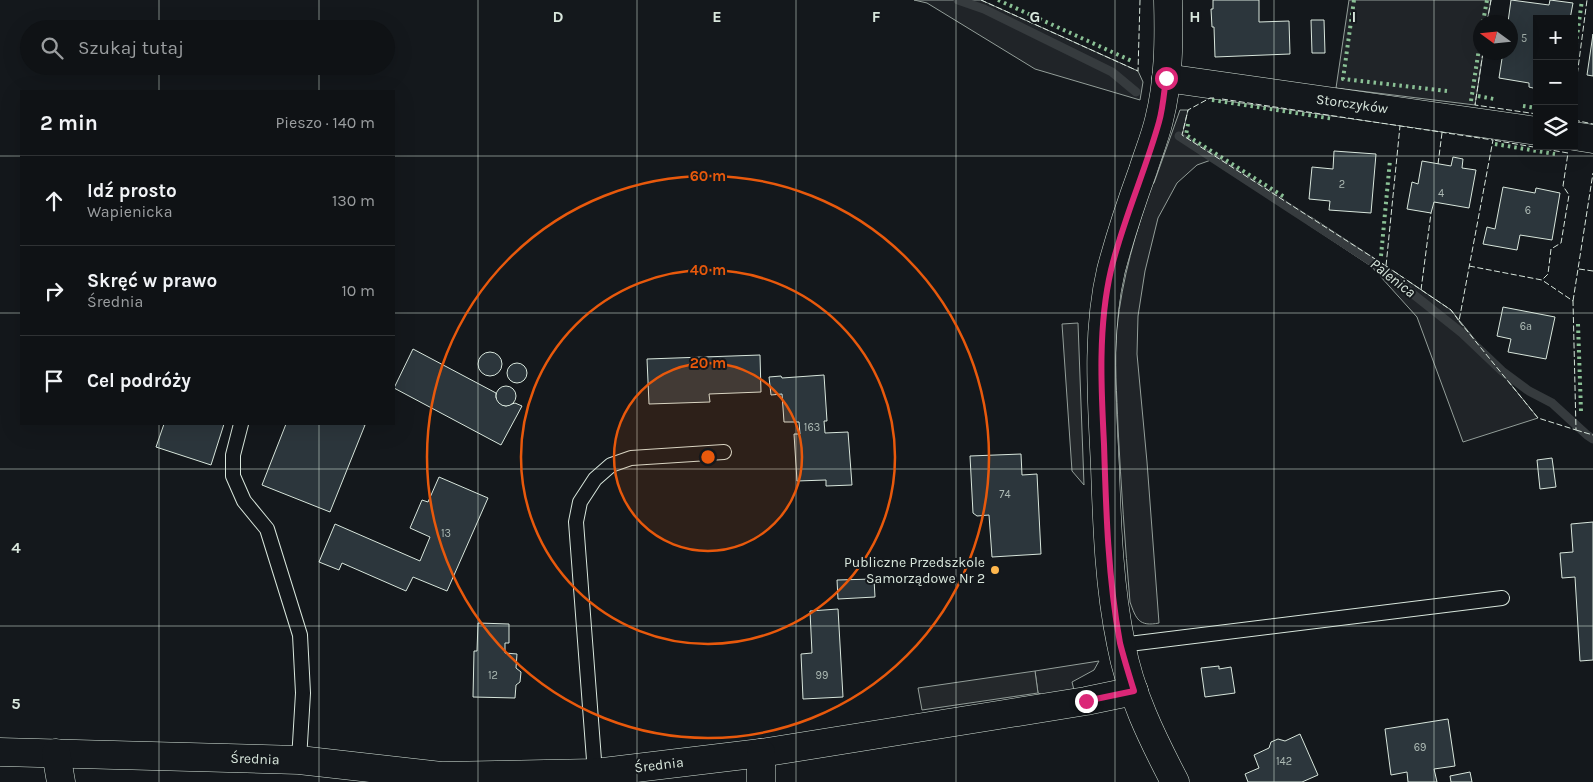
<!DOCTYPE html>
<html lang="pl">
<head>
<meta charset="utf-8">
<style>
  body { margin:0; font-family:Karla,sans-serif; background:#181b1e; color:#f1f3f6 }
  .controls { position:absolute; right:15px; top:15px; display:grid; overflow:hidden; border-radius:0px; box-shadow:0 5px 20px #0002 }
  .controls button { width:45px; height:45px; display:grid; place-items:center; padding:0; border:0; border-bottom:1px solid #2f3234; background:#0f1215; color:#f1f3f6; font:25px sans-serif }
  .compass { position:absolute; left:1473px; top:15px; width:45px; height:45px; border-radius:50%; background:#0f1215; box-shadow:0 5px 20px #0002; rotate:285deg }
  .stop { position:absolute; width:15px; height:15px; margin:-11px; border:4px solid #db2777; border-radius:50%; background:#fff }
  .stop.end { background:#db2777; border-color:#fff; box-shadow:0 1px 5px #0008 }
  .list { margin:0; padding:0; list-style:none }
  h2 { display:flex; justify-content:space-between; align-items:center; height:65px; margin:0; padding:0 20px; font-size:21px }
  h2 small { font-size:16px; font-weight:400; color:#9b9ea0 }
  .list li { display:grid; grid-template-columns:32px 1fr auto; gap:15px; align-items:center; box-sizing:border-box; height:90px; padding:0 20px; border-top:1px solid #2f3234 }
  .list b { display:block; font-size:19px; white-space:nowrap }
  .list p { margin:0; font-size:16px; white-space:nowrap; color:#9b9ea0 }
  .list em { font-size:16px; font-style:normal; color:#9b9ea0 }
  .icon { flex:none; width:28px; height:28px; fill:none; stroke:currentColor; stroke-width:2; stroke-linecap:round; stroke-linejoin:round }
  .map { position:relative; flex:none; width:1593px; height:782px; overflow:hidden }
  .search { position:absolute; background:#0f1215; box-shadow:0 5px 20px #0002; left:20px; top:20px; width:375px; height:55px; display:flex; align-items:center; gap:12px; box-sizing:border-box; padding:0 18px; border-radius:28px; color:#9b9ea0; font-size:19px }
  .panel { position:absolute; background:#0f1215; box-shadow:0 5px 20px #0002; left:20px; top:90px; width:375px; height:335px; border-radius:0px }
  .map>svg:first-child { display:block }
</style>
</head>
<body>
<div class="map">
<svg width="1593" height="782" viewBox="0 0 1593 782">
  <rect width="100%" height="100%" fill="#14181c"/>
  <g fill="#202428" stroke="#939e99">
    <polygon points="914,0 981,0 1138,71 1143,82 1140,100 1035,69 927,3"/>
    <polygon points="1349,0 1491,0 1487,22 1480,22 1480,52 1483,53 1475,105 1336,88"/>
    <path d="M 1180,110 L 1188,110 L 1181,140 L 1211,160 L 1197,165 L 1177,183 L 1158,218 L 1145,271 L 1138,316 L 1137,354 L 1147,462 L 1159,623 C 1139,627 1136,619 1130,602 C 1125,544 1121,486 1118,427 C 1117,395 1114,361 1117,328 C 1122,278 1136,232 1152,184 L 1154,183 Z"/>
    <polygon points="1311,217 1386,266 1451,310 1538,418 1463,442 1417,317 1371,266 1306,223"/>
    <polygon points="1099,661 1094,670 1072,682 1074,690 1045,696 1038,693 1035,671"/>
  </g>
  <g fill="#24282b" stroke="#939e99">
    <polygon points="1078,323 1084,485 1072,471 1062,324"/>
    <polygon points="1035,671 1038,693 922,710 918,688"/>
  </g>
  <g fill="none" stroke-linecap="round" stroke-linejoin="round">
    <g stroke="#363b3e" stroke-width="9">
      <polyline points="958,0 984,9 1112,72 1136,92"/>
      <polyline points="1179,136 1374,263 1462,333 1502,371 1529,391 1552,403 1587,435 1593,439"/>
    </g>
  </g>
  <g fill="#2c363c" stroke="#d8e6dc">
    <polygon points="1213,0 1259,0 1259,22 1289,21 1290,54 1215,57 1214,27 1212,27 1211,9 1213,9"/>
    <polygon points="1511,0 1549,5 1550,0 1573,3 1570,19 1537,19 1537,89 1529,87 1529,83 1499,78 1503,52 1510,52 1510,22 1508,22"/>
    <polygon points="1311,20 1324,20 1325,53 1312,53"/>
    <polygon points="1593,34 1593,76 1587,75"/>
    <polygon points="1334,151 1376,154 1371,213 1329,210 1330,201 1309,199 1312,167 1333,169"/>
    <polygon points="1453,157 1463,159 1462,168 1476,170 1469,208 1434,202 1431,213 1407,209 1412,182 1418,184 1422,161 1451,166"/>
    <polygon points="1503,187 1535,193 1536,188 1560,193 1552,240 1520,235 1517,250 1483,244 1487,227 1495,229"/>
    <polygon points="1503,307 1555,317 1546,359 1508,352 1511,339 1497,336"/>
    <polygon points="413,349 496,393 496,398 502,405 506,406 515,403 522,406 501,445 394,388"/>
    <circle cx="490" cy="364" r="12"/>
    <polygon points="760,355 761,392 709,394 710,402 649,404 647,359"/>
    <circle cx="517" cy="373" r="10"/>
    <polygon points="824,375 827,421 824,421 825,433 848,432 852,485 826,486 826,480 797,481 794,434 800,434 799,422 784,422 782,394 771,395 769,377 781,376 782,378"/>
    <circle cx="506" cy="396" r="10"/>
    <polygon points="164,424 224,424 211,465 156,447"/>
    <polygon points="286,424 361,424 365,425 330,512 262,485"/>
    <polygon points="1021,454 1022,475 1037,474 1041,554 992,557 989,515 977,516 973,513 970,456"/>
    <polygon points="1552,458 1556,487 1540,489 1537,460"/>
    <polygon points="439,477 488,498 447,591 413,577 406,591 342,563 339,570 319,562 335,524 420,561 430,537 410,528 422,500 428,502"/>
    <polygon points="1593,522 1593,660 1580,661 1575,577 1562,578 1560,553 1573,552 1571,524"/>
    <polygon points="874,579 875,597 838,599 837,580"/>
    <polygon points="838,609 843,697 803,699 801,654 812,653 810,611"/>
    <polygon points="478,623 509,624 509,643 505,643 505,653 517,654 516,668 521,672 520,682 516,685 515,698 473,697 474,651 477,651"/>
    <polygon points="1219,666 1219,669 1231,667 1235,693 1205,697 1201,668"/>
    <polygon points="1448,719 1455,766 1434,769 1437,782 1408,782 1407,772 1391,775 1385,729"/>
    <polygon points="1300,734 1318,775 1302,782 1248,782 1245,774 1259,768 1254,755 1269,748 1271,742 1278,739 1285,741"/>
    <polygon points="1470,772 1472,782 1451,782 1450,776"/>
  </g>
  <g fill="none" stroke-linecap="round" stroke-linejoin="round">
    <defs>
      <g id="service">
        <polyline points="241,424 233,455 233,476 244,501 267,529 300,635 303,693 299,760"/>
        <polyline points="1121,645 1502,598"/>
        <polyline points="595,773 576,522 580,502 595,479 611,465 631,458 724,452"/>
      </g>
      <g id="minor">
        <polyline points="1166,78 1537,131"/>
        <polyline points="1574,136 1593,139"/>
        <polyline points="0,752 299,760 441,776 595,773 761,753 1086,701 1134,691"/>
        <polyline points="56,753 61,782"/>
        <polyline points="761,753 761,782"/>
      </g>
      <path id="tertiary" d="M 1168,0 C 1169,40 1169,81 1159,120 C 1155,137 1148,154 1143,170 C 1131,203 1120,236 1111,270 C 1096,334 1102,402 1105,467 C 1107,526 1109,586 1121,644 C 1130,693 1152,738 1175,782"/>
    </defs>
    <use href="#service" stroke="#d8e6dc" stroke-width="16"/>
    <use href="#minor" stroke="#d8e6dc" stroke-width="29"/>
    <use href="#tertiary" stroke="#d8e6dc" stroke-width="29"/>
    <use href="#service" stroke="#14181c" stroke-width="14"/>
    <use href="#minor" stroke="#14181c" stroke-width="28"/>
    <use href="#tertiary" stroke="#14181c" stroke-width="28"/>
    <g stroke="#8ac095" stroke-width="4" stroke-dasharray="2.5 4" stroke-linecap="butt">
      <polyline points="998,0 1134,62"/>
      <polyline points="1354,0 1343,79 1447,91"/>
      <polyline points="1483,22 1487,0"/>
      <polyline points="1574,58 1582,0"/>
      <polyline points="1478,96 1494,99"/>
      <polyline points="1212,100 1334,119"/>
      <polyline points="1471,101 1480,42"/>
      <polyline points="1523,106 1537,108"/>
      <polyline points="1188,124 1186,135 1286,198"/>
      <polyline points="1495,144 1555,154"/>
      <polyline points="1381,256 1390,160"/>
      <polyline points="1578,324 1581,411"/>
    </g>
    <g stroke="#d8e6dc" stroke-width="1" stroke-dasharray="6 2.5" stroke-linecap="butt">
      <polyline points="981,0 1138,71 1140,0"/>
      <polyline points="1487,22 1491,0"/>
      <polyline points="1483,52 1475,105 1537,114"/>
      <polyline points="1214,98 1210,98 1188,110 1182,135 1386,266 1400,126"/>
      <polyline points="1222,99 1493,140 1459,321 1451,310 1386,266"/>
      <polyline points="1574,99 1587,0"/>
      <polyline points="1574,120 1593,124"/>
      <polyline points="1438,164 1442,133"/>
      <polyline points="1469,266 1542,280 1548,274 1551,249 1561,243 1569,195 1563,186 1568,153 1493,140"/>
      <polyline points="1579,269 1593,271"/>
      <polyline points="1421,290 1431,213"/>
      <polyline points="1573,301 1593,173"/>
      <polyline points="1459,321 1538,418 1576,430 1573,301 1542,280"/>
      <polyline points="1576,430 1593,435"/>
    </g>
  </g>
  <g fill="none" stroke-linecap="round" stroke-linejoin="round">
    <path stroke="#db2777" stroke-width="6" d="M 1086,701 L 1134,691 C 1129,675 1124,659 1120,643 C 1108,578 1106,510 1104,444 C 1101,387 1098,326 1111,270 C 1123,220 1145,172 1159,122 C 1163,108 1164,93 1166,78"/>
  </g>
  <path fill="none" stroke="#d8e6dc" stroke-width="1" stroke-opacity="0.55" d="M 159,0 L 159,29M 319,0 L 319,29M 478,0 L 478,782M 637,0 L 637,782M 796,0 L 796,782M 956,0 L 956,782M 1115,0 L 1115,782M 1274,0 L 1274,782M 1434,0 L 1434,782M 159,66 L 159,91M 319,66 L 319,91M 0,156 L 21,156M 394,156 L 1593,156M 0,313 L 21,313M 394,313 L 1593,313M 159,424 L 159,782M 319,424 L 319,782M 0,469 L 1593,469M 0,626 L 1593,626"/>
  <circle cx="708" cy="457" r="94" fill="#e8590c" fill-opacity=".12"/>
  <g fill="none" stroke="#e8590c" stroke-width="2.5">
    <circle cx="708" cy="457" r="94"/>
    <circle cx="708" cy="457" r="187"/>
    <circle cx="708" cy="457" r="281"/>
  </g>
  <circle fill="#ffb74d" stroke="#14181c" stroke-width="2" cx="995" cy="570" r="5"/>
  <g text-anchor="middle" dominant-baseline="central" stroke-width="4" stroke-linejoin="round" paint-order="stroke">
    <g font-size="11" fill="#adbab4">
      <text x="1524" y="38">5</text>
      <text x="1342" y="184">2</text>
      <text x="1441" y="193">4</text>
      <text x="1528" y="210">6</text>
      <text x="1526" y="326">6a</text>
      <text x="812" y="427">163</text>
      <text x="1005" y="494">74</text>
      <text x="446" y="533">13</text>
      <text x="493" y="675">12</text>
      <text x="822" y="675">99</text>
      <text x="1420" y="747">69</text>
      <text x="1284" y="761">142</text>
    </g>
    <g font-size="14" fill="#d8e6dc" stroke="#14181c">
      <text transform="translate(1352 104) rotate(8)">Storczyków</text>
      <text transform="translate(255 759) rotate(2)">Średnia</text>
      <text transform="translate(659 765) rotate(-7)">Średnia</text>
    </g>
    <g font-size="14" fill="#d8e6dc" stroke="#14181c" text-anchor="end">
      <text x="985" y="562">Publiczne Przedszkole<tspan x="985" dy="16">Samorządowe Nr 2</tspan></text>
    </g>
    <g font-size="15" font-style="italic" fill="#d8e6dc" stroke="#14181c">
      <text transform="translate(1393 278) rotate(38)">Palenica</text>
    </g>
  </g>
  <g font-size="16" text-anchor="middle" font-weight="bold" fill="#d8e6dc" stroke="#14181c" stroke-width="4" stroke-linejoin="round" paint-order="stroke">
    <text x="558" y="22">D</text>
    <text x="717" y="22">E</text>
    <text x="876" y="22">F</text>
    <text x="1035" y="22">G</text>
    <text x="1195" y="22">H</text>
    <text x="1354" y="22">I</text>
    <text x="16" y="553">4</text>
    <text x="16" y="709">5</text>
  </g>
  <circle cx="708" cy="457" r="8" fill="#e8590c" stroke="#14181c" stroke-width="2.5"/>
  <g font-size="15" text-anchor="middle" font-weight="bold" fill="#e8590c" stroke="#14181c" stroke-width="4" stroke-linejoin="round" paint-order="stroke">
    <text x="708" y="181">60 m</text>
    <text x="708" y="275">40 m</text>
    <text x="708" y="368">20 m</text>
  </g>
</svg>
<div class="controls">
<button>+</button>
<button>−</button>
<button><svg class="icon" aria-label="layers" viewBox="0 0 24 24"><path d="M12 4l9 5-9 5-9-5zM3 14l9 5 9-5"/></svg></button>
</div>
<svg class="compass" viewBox="-18 -18 36 36"><path d="M0-13l5 13h-10z" fill="#e53935"/><path d="M0 13l5-13h-10z" fill="#9b9ea0"/></svg>
<div class="stop" style="left:1166px;top:78px"></div>
<div class="stop end" style="left:1086px;top:701px"></div>
<div class="search"><svg class="icon" aria-label="search" viewBox="0 0 24 24"><circle cx="10" cy="10" r="6"/><path d="M15 15l6 6"/></svg>Szukaj tutaj</div>
<section class="panel">
<h2>2 min<small>Pieszo · 140 m</small></h2>
<ul class="list">
<li><svg class="icon" aria-label="ahead" viewBox="0 0 24 24"><path d="M12 20V5M6 11l6-6 6 6"/></svg><div><b>Idź prosto</b><p>Wapienicka</p></div><em>130 m</em></li>
<li><svg class="icon" aria-label="right" viewBox="0 0 24 24"><path d="M7 20v-9h11M14 6l5 5-5 5"/></svg><div><b>Skręć w prawo</b><p>Średnia</p></div><em>10 m</em></li>
<li><svg class="icon" aria-label="arrive" viewBox="0 0 24 24"><path d="M6 21V4h12l-3 4 3 4H6"/></svg><div><b>Cel podróży</b></div></li>
</ul>
</section>
</div>
</body>
</html>
